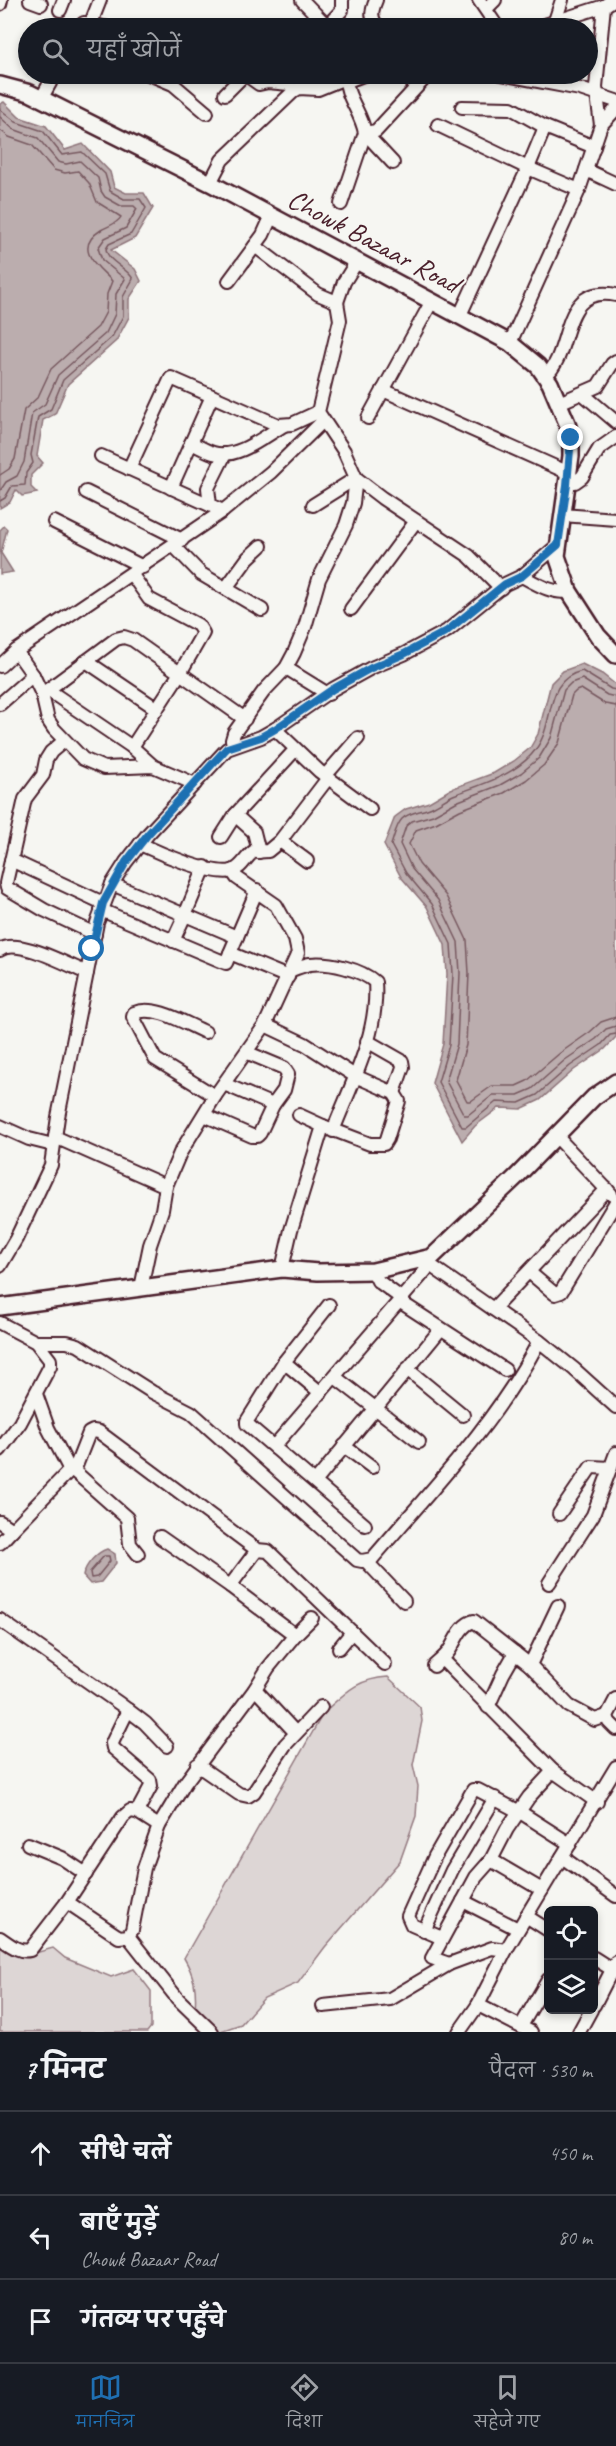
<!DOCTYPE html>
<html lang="hi">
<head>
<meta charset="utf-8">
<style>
  body { margin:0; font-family:Caveat,"Playpen Sans Deva",sans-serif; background:#20242c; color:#f1f3f6 }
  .controls { position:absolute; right:18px; bottom:18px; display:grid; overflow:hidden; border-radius:9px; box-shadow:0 3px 9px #0003 }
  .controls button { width:54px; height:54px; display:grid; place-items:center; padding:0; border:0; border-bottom:2px solid #363941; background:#171b24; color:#f1f3f6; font:30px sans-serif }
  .stop { position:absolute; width:18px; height:18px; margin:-14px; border:4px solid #1f6fb2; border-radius:50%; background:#fff }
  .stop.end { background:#1f6fb2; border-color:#fff; box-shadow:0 2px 6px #0008 }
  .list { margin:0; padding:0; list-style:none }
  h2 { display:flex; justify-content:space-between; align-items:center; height:78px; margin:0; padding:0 24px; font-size:26px }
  h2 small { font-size:20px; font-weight:400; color:#9ea1a6 }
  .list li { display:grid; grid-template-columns:39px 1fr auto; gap:18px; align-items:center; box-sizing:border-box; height:84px; padding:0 24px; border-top:2px solid #363941 }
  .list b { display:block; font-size:22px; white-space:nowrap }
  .list p { margin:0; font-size:20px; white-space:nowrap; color:#9ea1a6 }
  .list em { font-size:20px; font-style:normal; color:#9ea1a6 }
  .icon { flex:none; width:33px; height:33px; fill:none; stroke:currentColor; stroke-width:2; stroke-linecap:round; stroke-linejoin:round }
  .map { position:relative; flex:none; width:616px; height:2032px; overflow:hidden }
  .search { position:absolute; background:#171b24; box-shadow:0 3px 9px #0003; left:18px; right:18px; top:18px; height:66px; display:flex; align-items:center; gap:15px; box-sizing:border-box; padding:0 21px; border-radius:33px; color:#9ea1a6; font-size:22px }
  .sheet { height:330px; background:#171b24 }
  nav { display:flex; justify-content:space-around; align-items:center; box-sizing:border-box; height:84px; border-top:2px solid #363941; background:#171b24; font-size:16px; color:#9ea1a6 }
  nav a { display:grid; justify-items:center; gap:3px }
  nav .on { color:#1f6fb2 }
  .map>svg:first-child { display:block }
</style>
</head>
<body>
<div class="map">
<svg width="616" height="2032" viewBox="0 0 616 2032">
  <rect width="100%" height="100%" fill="#f6f6f2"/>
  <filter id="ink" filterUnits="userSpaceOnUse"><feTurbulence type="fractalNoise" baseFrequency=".0167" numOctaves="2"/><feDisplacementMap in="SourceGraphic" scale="12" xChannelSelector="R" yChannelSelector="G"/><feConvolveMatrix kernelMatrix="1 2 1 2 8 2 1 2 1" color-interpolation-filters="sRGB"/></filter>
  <g filter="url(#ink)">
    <g fill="#ddd6d5" stroke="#947a80" stroke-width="1.5">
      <path d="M 388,1677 L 420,1707 L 422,1721 L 413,1765 L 418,1786 L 416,1816 L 400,1861 L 325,1947 L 298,1983 L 264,1998 L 241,2024 L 218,2032 L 195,2010 C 197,1989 194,1975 184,1958 L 324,1712 C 346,1692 357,1679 388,1677 Z"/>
      <polygon points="0,1946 21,1957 53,1948 65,1958 111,1977 134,1969 151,1991 151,2027 147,2032 0,2032"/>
    </g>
    <g fill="#bbadae" stroke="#8e747a" stroke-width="1.5">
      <polygon points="4,102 19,117 46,126 65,150 83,144 110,172 114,187 126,193 144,193 153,208 135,238 111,250 135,269 141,281 129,299 129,317 116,341 68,384 55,414 43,420 37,456 43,463 31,475 31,487 37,493 22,496 16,490 10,502 0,508 0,104"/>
      <polygon points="4,526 7,529 1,553 13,572 0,574 0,530"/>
      <polygon points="582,664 602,674 616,685 616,1037 605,1049 574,1070 540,1100 521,1109 499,1108 475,1126 462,1141 432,1083 443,1044 447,974 445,945 427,907 401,877 384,845 395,817 406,809 429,802 451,789 494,773 514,761 530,748 538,734 551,683 563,671"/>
      <path d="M 107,1549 L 115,1554 L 116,1563 L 101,1582 L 90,1584 L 83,1576 C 85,1565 97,1552 107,1549 Z"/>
    </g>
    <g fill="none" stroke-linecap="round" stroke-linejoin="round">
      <g stroke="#77585f" stroke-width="1.5">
        <path d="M 0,109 L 16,122 L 43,131 L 62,155 L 82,152 L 105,174 L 110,191 L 124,199 L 140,199 L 146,208 L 131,234 L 109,244 L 106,249 C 108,263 127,267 133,279 L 123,297 L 123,316 L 112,337 L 63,380 L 51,409 L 38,417 L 31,455 L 33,463 L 26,473 L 25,485 L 12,486 L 5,498 L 0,501"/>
        <polyline points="0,117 13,129 38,138 58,162 66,164 80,161 98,178 101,191 105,197 121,206 134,206 137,209 126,228 105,238 98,248 102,260 125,279 116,294 115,314 106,333 58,375 45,404 32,413 24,462 17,476 6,482 0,491"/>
        <path d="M 0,130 L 9,137 L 32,145 L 54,170 L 65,173 L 78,171 L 89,183 L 97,202 L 121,217 C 117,224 108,226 101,230 C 71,249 100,268 112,281 L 107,294 L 106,312 L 98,327 L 51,369 L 38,397 L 24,410 L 15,459 L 9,469 L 0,475"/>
        <path d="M 616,690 L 611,689 L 582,671 C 543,680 556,722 536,749 C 518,774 483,784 456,794 C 447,797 440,804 432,807 C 422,812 410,811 402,819 C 396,825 394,837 391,845 L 406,873 L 432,904 L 451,944 L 453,974 L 449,1045 L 438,1082 L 462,1127 L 466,1127 L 496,1102 L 519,1103 L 537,1095 L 570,1066 L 601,1045 L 610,1035 L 616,1034"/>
        <polyline points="616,697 607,695 582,679 571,683 564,690 551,738 539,758 521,773 500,785 456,802 433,815 412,821 406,826 400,844 412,869 438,900 458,942 460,973 457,1044 446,1081 464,1115 468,1115 493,1095 518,1095 532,1089 565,1060 596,1039 606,1029 616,1026"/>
        <polyline points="616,706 605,704 581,689 576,691 572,695 559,743 544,765 526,780 504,793 460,810 436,823 416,830 409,844 419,864 446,896 467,940 469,973 466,1045 456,1080 467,1101 471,1101 492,1086 516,1086 527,1081 560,1053 590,1032 601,1022 616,1017"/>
        <polygon points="104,1556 109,1556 110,1561 97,1577 91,1578 90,1572"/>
      </g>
      <defs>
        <g id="minor">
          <polyline points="30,0 41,4"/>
          <polyline points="302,0 329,28"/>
          <path d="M 376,0 C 371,12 370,18 379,28"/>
          <polyline points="479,0 498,28"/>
          <polyline points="0,4 1,0"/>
          <polyline points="486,9 495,0"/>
          <polyline points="60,10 64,0"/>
          <polyline points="555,21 562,0"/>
          <polyline points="91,23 100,0"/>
          <polyline points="327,26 342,10 342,0"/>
          <polyline points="77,28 84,23 109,28"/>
          <polyline points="535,28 604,6"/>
          <polyline points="149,74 173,84 207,113"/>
          <polyline points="245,74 259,84 268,82 289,84"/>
          <polyline points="383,74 393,74"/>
          <polyline points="408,74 418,80 434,74"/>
          <polyline points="501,74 580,89 616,101"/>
          <polyline points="345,82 366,74"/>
          <polyline points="225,94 245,74"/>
          <polyline points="41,99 55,74"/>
          <polyline points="462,107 511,108 545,127 594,147"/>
          <polyline points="438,125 528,168 460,315"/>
          <polyline points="601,125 616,109"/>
          <polyline points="545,127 528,168 579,190"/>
          <polyline points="365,133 376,131 426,77"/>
          <polyline points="365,133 393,163"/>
          <polyline points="586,170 616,184"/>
          <polyline points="210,183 222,160 294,91 299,88 318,89 345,78"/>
          <path d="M 341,204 L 365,133 C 361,111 346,99 345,74"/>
          <polyline points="255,246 318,294 337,302 344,282 357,261"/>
          <polyline points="229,281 263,235 272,215"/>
          <polyline points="510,343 579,190 601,125 596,87 604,6 613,0"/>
          <path d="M 545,376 C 574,353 558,284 616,295"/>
          <polyline points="383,390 569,473"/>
          <polyline points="583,394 616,422"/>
          <polyline points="559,403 598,386 612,364 616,361"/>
          <polyline points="368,418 432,301"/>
          <path d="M 191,443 C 198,446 206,451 213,453 C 237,460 265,436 284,425"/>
          <polyline points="101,456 223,511"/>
          <polyline points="129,469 171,378 278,425 292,424 318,412"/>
          <polyline points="568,482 575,482 582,477 599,449 616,437"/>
          <polyline points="171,488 212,396"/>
          <polyline points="86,492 182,540"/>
          <polyline points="210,505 208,488 225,454"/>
          <polyline points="313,505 356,478 344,451 318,412 340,320 337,302"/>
          <polyline points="562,515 616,519"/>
          <polyline points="54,522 143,567"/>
          <polyline points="174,546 201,574 262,610"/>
          <polyline points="132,575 149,599 198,625 203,633 180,673 132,747"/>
          <polyline points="522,576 558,545"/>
          <polyline points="226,588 248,558 261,546"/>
          <polyline points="351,609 416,521"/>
          <polyline points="16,651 33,675 42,694 48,720 54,729 83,759 104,768 153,766 195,784"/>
          <polyline points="86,661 157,709"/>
          <polyline points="0,666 16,651 223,511 271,472 323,421"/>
          <polyline points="286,668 328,694"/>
          <polyline points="48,690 132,747 153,766"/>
          <polyline points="42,694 116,639 124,637 133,640 245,719"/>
          <polyline points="0,704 33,675"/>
          <polyline points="275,729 319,771 370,809"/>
          <polyline points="64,741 51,752 46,760 43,775 25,799 6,883 7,888 44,910 95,934"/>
          <polyline points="234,744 232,740 234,733 264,691 286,668 294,653 305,627 319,579 346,525 353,503 356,478 382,498 469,556 501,588"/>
          <polyline points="325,776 358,738"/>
          <polyline points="221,837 235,815"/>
          <polyline points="280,841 307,861"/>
          <path d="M 140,844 C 159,853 213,876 232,871 C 242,868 245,858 253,852 L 268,851 L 280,841 L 328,778"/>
          <polyline points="259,852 254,832 235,815 295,750"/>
          <polyline points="11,860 103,903"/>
          <polyline points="205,867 185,915 237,937"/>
          <polyline points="112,884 185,915 173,941"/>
          <polyline points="101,910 226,963 230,953 288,977"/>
          <path d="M 0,950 C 17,937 68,965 87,973"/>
          <polyline points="230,953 257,890"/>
          <path d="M 291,970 C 297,968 304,965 310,964 C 330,962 360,969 375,982 C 379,1034 351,1084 333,1131"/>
          <polyline points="265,1025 305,1044 355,1076 394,1093 399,1101 387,1139 384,1144 370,1144 323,1126"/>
          <path d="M 205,1032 C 186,1024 155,1004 134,1013 L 133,1017 L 155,1059 L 215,1096"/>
          <polyline points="367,1041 402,1061 403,1067 394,1093"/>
          <polyline points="224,1084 273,1105"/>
          <polyline points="204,1115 252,1136 257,1136 260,1133 273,1105 284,1090 288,1074 284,1068 248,1053"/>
          <polyline points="0,1126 29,1139 53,1145"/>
          <polyline points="556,1136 611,1194"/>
          <polyline points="55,1137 166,1186 180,1153 215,1096 265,1025 298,953 295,939 276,905 237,878 232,871"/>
          <polyline points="430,1265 539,1341 574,1369 616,1407"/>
          <path d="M 0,1266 L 16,1239 L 51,1165 L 58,1117 L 97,923 L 112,884 L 126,862 L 148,834 L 227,749 L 261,737 L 275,729 L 333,689 L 371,668 L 404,654 L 447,631 L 505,584 L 522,576 C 535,583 554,595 569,591"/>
          <polyline points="282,1269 291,1230 323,1126 299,1115"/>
          <polyline points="373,1271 378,1281 401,1298"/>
          <polyline points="529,1272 555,1294 561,1292 616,1202"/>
          <polyline points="141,1288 150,1245 162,1210 166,1186"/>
          <polyline points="399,1301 505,1370"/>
          <polyline points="493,1309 607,1189"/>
          <polyline points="0,1323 36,1342 50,1360 50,1366 20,1423 0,1450"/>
          <path d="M 36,1342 L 67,1342 L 78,1345 L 152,1392 L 191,1412 L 357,1560 L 362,1561 L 372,1559 C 431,1490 497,1422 539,1341"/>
          <polyline points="284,1362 321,1393"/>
          <polyline points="407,1369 463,1415"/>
          <polyline points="335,1377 419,1442"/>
          <polyline points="36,1394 48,1428 70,1470"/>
          <polyline points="344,1446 372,1467"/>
          <polyline points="275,1448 247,1424 247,1421 284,1362 329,1305"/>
          <polyline points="74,1471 89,1433 93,1431 99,1432 257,1550 230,1586 160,1537"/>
          <polyline points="316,1481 440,1330"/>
          <polyline points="559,1514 591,1467 611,1468"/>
          <polyline points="0,1522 12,1530 0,1543"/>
          <polyline points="365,1525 275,1448 276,1444 426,1270 432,1257"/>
          <polyline points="12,1530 70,1470 74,1471 127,1518 130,1544 138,1554"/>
          <polyline points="257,1550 268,1551 385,1664"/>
          <polyline points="366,1561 404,1601"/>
          <polyline points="549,1583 593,1515 616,1453"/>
          <polyline points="230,1586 295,1635"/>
          <polyline points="558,1606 530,1665 569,1706 595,1720 607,1716"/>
          <polyline points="0,1620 120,1704 145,1723 167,1746"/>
          <polyline points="339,1648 352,1632"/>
          <polyline points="442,1659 553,1771 597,1802"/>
          <path d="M 434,1666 C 439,1661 445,1657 449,1651 C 456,1640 460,1625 474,1621 L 530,1665"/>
          <polyline points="255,1689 295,1732"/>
          <polyline points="616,1699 607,1716 609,1722 616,1729"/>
          <polyline points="488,1707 503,1674 515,1653"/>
          <polyline points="128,1710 112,1743 113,1748 150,1780 151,1786 137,1812"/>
          <polyline points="197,1765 239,1794 248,1796 254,1792 285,1745 321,1707"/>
          <polyline points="28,1844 62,1858 86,1874"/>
          <polyline points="562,1857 616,1896"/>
          <polyline points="491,1860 542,1890"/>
          <polyline points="463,1901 518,1929"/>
          <polyline points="67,1902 119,1937 128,1936 132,1930 144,1868 159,1826 185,1783 255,1689 268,1668 295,1635 312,1618"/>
          <polyline points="526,1916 548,1930"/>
          <polyline points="424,1931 452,1870 495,1798"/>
          <polyline points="128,1936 177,1998 212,2032"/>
          <path d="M 0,1938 C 9,1944 19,1953 30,1950 L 67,1902 L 123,1817 L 130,1811 L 137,1812 L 159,1826"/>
          <polyline points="442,1938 412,1925 408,1916 435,1856 473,1790 478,1790 520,1812 570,1844"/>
          <polyline points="594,1958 616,1972"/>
          <polyline points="449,1964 432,1958 463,1901 476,1877 491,1860 507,1829 529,1797 553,1771"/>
          <polyline points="478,2005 531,2032"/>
          <polyline points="594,2005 616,1962"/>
          <polyline points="323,2006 390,1999 449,1964 492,1948 506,1950"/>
          <polyline points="521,2026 548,1980"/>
          <polyline points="459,2032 478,2005 506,1950 616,1767"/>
          <polyline points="579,2032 591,2010"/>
        </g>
        <g id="major">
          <polyline points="0,85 30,93 210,183 510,343 538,366 550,383 567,423 571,438 571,456 557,556 569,591 598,636 616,655"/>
          <polyline points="0,1307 282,1269 318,1272 373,1271 432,1257 516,1177 594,1097 616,1082"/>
        </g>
      </defs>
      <use href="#minor" stroke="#4a1f2b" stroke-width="16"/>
      <use href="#major" stroke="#4a1f2b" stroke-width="20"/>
      <use href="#minor" stroke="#f6f6f2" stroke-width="12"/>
      <use href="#major" stroke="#f6f6f2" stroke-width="15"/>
    </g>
  </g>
  <g fill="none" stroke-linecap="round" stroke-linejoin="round" filter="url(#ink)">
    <polyline stroke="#1f6fb2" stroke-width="8" points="92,949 103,903 126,862 148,834 227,748 261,737 275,729 333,689 371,668 404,654 447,631 505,584 522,576 558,545 567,485 571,438"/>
  </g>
  <g text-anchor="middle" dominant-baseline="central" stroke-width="4.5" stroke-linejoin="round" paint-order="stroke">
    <g font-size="28" fill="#4a1f2b" stroke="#f6f6f2">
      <text transform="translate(374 241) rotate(28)">Chowk Bazaar Road</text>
    </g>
  </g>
</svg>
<div class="controls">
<button><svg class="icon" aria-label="locate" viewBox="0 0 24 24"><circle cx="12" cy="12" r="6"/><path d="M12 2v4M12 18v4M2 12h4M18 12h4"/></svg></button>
<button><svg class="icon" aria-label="layers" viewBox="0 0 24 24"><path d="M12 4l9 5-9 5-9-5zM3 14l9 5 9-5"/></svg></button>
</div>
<div class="stop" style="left:92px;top:949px"></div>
<div class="stop end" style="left:571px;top:438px"></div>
<div class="search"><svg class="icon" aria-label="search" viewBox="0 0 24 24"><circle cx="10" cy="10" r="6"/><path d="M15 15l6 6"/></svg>यहाँ खोजें</div>
</div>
<section class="sheet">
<h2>7 मिनट<small>पैदल · 530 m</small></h2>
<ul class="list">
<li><svg class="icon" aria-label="ahead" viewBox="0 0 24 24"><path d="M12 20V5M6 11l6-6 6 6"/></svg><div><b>सीधे चलें</b></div><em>450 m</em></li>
<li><svg class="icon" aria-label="left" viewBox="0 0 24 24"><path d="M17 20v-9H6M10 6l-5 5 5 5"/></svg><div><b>बाएँ मुड़ें</b><p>Chowk Bazaar Road</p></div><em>80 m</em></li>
<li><svg class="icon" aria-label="arrive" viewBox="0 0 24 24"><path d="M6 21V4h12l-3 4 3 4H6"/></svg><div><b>गंतव्य पर पहुँचे</b></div></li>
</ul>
</section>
<nav>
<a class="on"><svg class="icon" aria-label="map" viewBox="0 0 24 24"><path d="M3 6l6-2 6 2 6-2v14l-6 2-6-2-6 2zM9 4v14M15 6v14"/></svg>मानचित्र</a>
<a><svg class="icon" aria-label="directions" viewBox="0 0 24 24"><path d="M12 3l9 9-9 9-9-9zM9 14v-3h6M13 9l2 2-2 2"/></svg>दिशा</a>
<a><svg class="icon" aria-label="saved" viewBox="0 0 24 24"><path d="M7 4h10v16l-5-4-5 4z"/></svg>सहेजे गए</a>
</nav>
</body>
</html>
